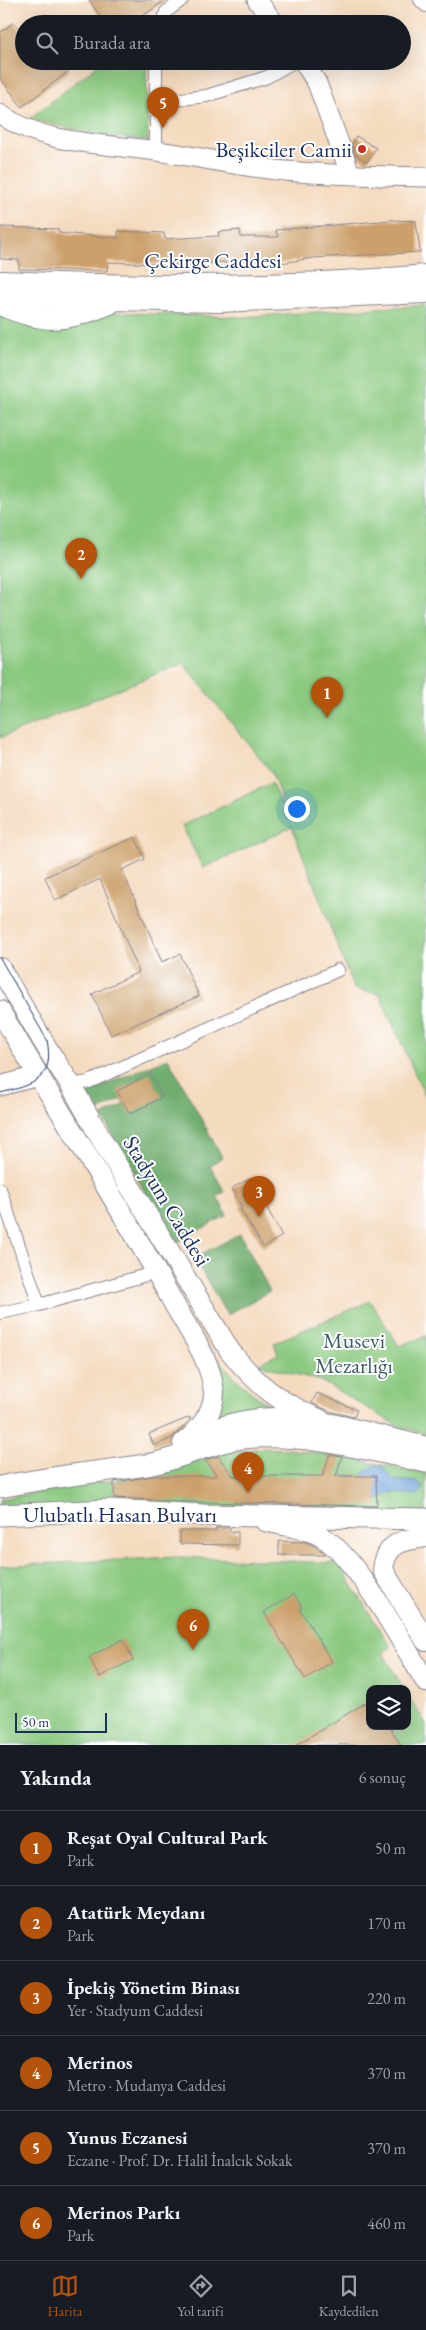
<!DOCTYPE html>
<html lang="tr">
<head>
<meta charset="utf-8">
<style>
  body { margin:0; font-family:"EB Garamond",serif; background:#20242c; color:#f1f3f6 }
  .controls { position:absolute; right:15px; bottom:15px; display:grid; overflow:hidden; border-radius:10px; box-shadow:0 5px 20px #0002 }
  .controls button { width:45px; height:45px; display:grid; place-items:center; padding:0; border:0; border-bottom:1px solid #363941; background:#171b24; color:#f1f3f6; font:25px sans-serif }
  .scale { position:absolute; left:15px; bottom:12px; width:92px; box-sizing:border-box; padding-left:5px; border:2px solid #1b2f5e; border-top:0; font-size:14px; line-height:18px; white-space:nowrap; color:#1b2f5e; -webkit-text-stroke:4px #fff; paint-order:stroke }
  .you { position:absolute; left:296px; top:808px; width:18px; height:18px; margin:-12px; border:4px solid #fff; border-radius:50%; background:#1a73e8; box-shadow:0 0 0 8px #1a73e833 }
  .badge { display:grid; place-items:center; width:32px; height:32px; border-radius:50%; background:#b45309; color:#fff; font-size:16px; font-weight:700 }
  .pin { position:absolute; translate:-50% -41px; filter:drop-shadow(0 1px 2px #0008) }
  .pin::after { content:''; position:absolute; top:26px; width:18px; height:15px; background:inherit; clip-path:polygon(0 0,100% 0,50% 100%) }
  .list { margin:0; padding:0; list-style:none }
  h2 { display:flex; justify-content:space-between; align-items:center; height:65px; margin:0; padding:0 20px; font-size:21px }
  h2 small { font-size:16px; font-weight:400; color:#9ea1a6 }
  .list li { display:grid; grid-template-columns:32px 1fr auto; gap:15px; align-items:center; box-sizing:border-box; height:75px; padding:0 20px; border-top:1px solid #363941 }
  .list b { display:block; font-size:19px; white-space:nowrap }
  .list p { margin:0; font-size:16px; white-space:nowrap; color:#9ea1a6 }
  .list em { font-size:16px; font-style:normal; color:#9ea1a6 }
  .icon { flex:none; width:28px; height:28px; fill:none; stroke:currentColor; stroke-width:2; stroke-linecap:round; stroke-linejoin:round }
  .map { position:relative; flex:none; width:426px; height:1745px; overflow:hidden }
  .search { position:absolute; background:#171b24; box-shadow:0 5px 20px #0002; left:15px; right:15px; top:15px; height:55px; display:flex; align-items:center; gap:12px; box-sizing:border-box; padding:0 18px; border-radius:28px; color:#9ea1a6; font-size:19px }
  .sheet { height:515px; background:#171b24 }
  nav { display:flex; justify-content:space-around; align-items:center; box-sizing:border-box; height:70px; border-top:1px solid #363941; background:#171b24; font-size:14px; color:#9ea1a6 }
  nav a { display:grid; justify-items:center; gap:2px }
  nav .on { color:#b45309 }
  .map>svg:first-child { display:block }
</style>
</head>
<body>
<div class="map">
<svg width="426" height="1745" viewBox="0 0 426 1745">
  <rect width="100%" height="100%" fill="#fff"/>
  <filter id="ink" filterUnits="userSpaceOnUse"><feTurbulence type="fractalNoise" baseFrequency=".02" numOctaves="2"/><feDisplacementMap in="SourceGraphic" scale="10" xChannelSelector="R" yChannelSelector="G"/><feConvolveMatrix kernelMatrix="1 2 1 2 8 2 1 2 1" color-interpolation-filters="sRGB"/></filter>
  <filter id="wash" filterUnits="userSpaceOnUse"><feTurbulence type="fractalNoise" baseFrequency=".0096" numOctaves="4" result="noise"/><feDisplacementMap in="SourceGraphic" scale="20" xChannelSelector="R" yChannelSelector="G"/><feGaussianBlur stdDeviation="1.12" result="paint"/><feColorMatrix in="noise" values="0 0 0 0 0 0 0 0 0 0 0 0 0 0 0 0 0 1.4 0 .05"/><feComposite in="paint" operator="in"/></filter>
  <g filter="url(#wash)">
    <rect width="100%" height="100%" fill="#f4dabe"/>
    <g fill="#8bc980" stroke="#537c6f">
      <polygon points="103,61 146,61 148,141 94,134 29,119"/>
      <polygon points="426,305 426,1098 379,994 354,989 292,827 203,868 182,826 271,783 289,820 272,773 183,663 0,738 0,308 241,317"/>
      <polygon points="370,1301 399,1346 426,1336 426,1434 398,1426 321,1381 258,1364 278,1354 274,1343"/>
      <path d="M 219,1358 C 240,1389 271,1408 304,1425 L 202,1435 L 215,1360 Z"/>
      <path d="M 263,1448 C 319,1449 371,1464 426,1473 L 426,1514 L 0,1512 L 0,1499 L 76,1485 L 156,1475 L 226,1452 Z"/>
      <polygon points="177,1557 338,1563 391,1647 383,1653 404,1689 370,1689 370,1726 407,1726 407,1694 426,1724 426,1745 0,1745 0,1566"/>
    </g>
    <g fill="#70ad6e" stroke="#466e66">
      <polygon points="168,1058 222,1157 210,1166 225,1192 217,1196 227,1215 174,1244 102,1116 124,1105 122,1099 97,1112 85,1093"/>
      <polygon points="240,1234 270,1291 227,1315 194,1258"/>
    </g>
    <polygon fill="#6ea1da" stroke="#44689c" points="376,1465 383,1467 393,1480 417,1482 422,1485 422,1491 418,1495 391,1492 378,1500 342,1487 343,1475 362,1476 367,1470"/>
    <g id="blocks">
      <g fill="#cca06a">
        <polygon points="89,0 166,0 131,24 105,24"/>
        <polygon points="14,22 24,36 24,61 62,61 69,71 22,107 0,78 0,33"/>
        <polygon points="356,136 376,148 367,162 355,154 352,144"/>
        <polygon points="392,220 416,221 420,252 313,258 281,263 226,266 225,262 178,265 108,262 107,271 19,269 19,260 0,259 0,227 58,229 59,233 118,238 118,231 164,233 165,239 219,236 218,232 240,230 241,237 278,237 276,230"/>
        <polygon points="135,837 145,859 122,870 162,962 180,954 199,996 111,1035 92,994 139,972 100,879 55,900 45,877"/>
        <polygon points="150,1074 162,1097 130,1114 117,1091"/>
        <polygon points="251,1178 282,1236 263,1247 240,1208 242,1207 232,1188"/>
        <polygon points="317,1393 357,1410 354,1417 329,1411 312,1403"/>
        <polygon points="190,1417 190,1420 172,1438 154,1446 149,1434"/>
        <polygon points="329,1455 342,1457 336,1476 376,1476 377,1506 203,1502 114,1498 114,1482 154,1476 217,1476 205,1460 218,1456 233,1476 323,1476"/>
        <polygon points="216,1528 230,1528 230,1532 238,1532 238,1545 180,1544 180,1531 216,1531"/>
        <polygon points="279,1541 305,1542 315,1546 325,1555 279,1555"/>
        <polygon points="294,1594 302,1607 300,1609 332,1662 305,1679 264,1612"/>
        <polygon points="123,1639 133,1660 99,1677 89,1657"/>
        <polygon points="370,1700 370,1726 389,1726 401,1745 296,1745"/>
      </g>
    </g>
  </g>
  <g filter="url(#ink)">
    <use href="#blocks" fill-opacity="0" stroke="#88848e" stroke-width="1"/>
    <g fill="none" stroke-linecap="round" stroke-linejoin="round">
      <defs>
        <g id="minor">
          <polyline points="420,0 426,6"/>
          <polyline points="163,24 166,12 182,0"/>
          <polyline points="156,102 206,96 267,77 295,61"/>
          <polyline points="156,151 156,61"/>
          <polyline points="71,1085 89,1082 338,970"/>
          <polyline points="0,1189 39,1305"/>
          <polyline points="0,1313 39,1305 157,1272"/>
        </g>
        <g id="secondary">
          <polyline points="257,0 275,24"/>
          <polyline points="303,61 317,83 350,173"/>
          <path d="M 0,114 C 46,146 104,143 157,151 C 200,157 242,167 285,171 C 332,175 379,176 426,177"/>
          <polyline points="0,1086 38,1076"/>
        </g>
        <g id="primary">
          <path d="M 0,281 C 142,287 285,288 426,275"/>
          <polyline points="0,298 219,302 426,293"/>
          <path d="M 0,305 C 45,325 65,322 110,304"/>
          <path d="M 0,968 L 50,1053 L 71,1085 L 103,1142 L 230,1351 C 257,1385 281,1404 321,1420"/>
          <path d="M 0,1011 C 57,1109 120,1204 174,1304 C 189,1331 212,1361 214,1393 C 214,1412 198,1433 183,1443"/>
          <path d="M 265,1521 C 280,1525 308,1528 321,1536 C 359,1559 401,1642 426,1682"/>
          <path d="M 426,1537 C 401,1540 386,1543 383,1570 L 426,1641"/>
        </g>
        <g id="trunk">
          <path d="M 187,1443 C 271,1395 340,1429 426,1447"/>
          <path d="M 0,1487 C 49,1477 98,1472 147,1465 C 179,1460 209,1442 242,1438 C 303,1432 366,1449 426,1462"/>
          <polyline points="0,1515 110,1510 203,1515 426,1519"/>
        </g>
      </defs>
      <use href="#minor" stroke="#88848e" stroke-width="14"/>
      <use href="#secondary" stroke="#88848e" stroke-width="21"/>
      <use href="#primary" stroke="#88848e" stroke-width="22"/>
      <use href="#trunk" stroke="#88848e" stroke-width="23"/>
      <use href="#minor" stroke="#fff" stroke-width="12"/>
      <use href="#secondary" stroke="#fff" stroke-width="19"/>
      <use href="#primary" stroke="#fff" stroke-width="20"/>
      <use href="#trunk" stroke="#fff" stroke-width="21"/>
      <path stroke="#1b2f5e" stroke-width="1" d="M 0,958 L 47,1040 C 55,1080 33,1085 0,1093"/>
    </g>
  </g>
  <circle fill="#c8321e" stroke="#fff" stroke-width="2" cx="362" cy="149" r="5"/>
  <g text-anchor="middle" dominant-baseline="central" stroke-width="4" stroke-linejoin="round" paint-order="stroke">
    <g font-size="22" fill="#1b2f5e" stroke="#fff" text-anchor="end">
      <text x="352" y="149">Beşikciler Camii</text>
    </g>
    <g font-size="22" fill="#1b2f5e" stroke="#fff">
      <text x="213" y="260">Çekirge Caddesi</text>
      <text transform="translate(167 1201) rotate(59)">Stadyum Caddesi</text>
      <text x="120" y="1514">Ulubatlı Hasan Bulvarı</text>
    </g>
    <g font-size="22" fill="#3d5d68" stroke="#fff">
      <text x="354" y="1340">Musevi<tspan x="354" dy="25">Mezarlığı</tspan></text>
    </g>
  </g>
</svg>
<div class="controls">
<button><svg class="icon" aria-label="layers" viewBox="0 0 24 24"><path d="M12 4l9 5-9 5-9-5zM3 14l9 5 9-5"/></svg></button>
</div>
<div class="scale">50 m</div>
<div class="you"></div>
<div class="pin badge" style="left:327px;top:718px">1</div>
<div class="pin badge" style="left:81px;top:579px">2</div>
<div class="pin badge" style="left:259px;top:1217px">3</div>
<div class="pin badge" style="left:248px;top:1493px">4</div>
<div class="pin badge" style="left:163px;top:128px">5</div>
<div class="pin badge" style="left:193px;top:1650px">6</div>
<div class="search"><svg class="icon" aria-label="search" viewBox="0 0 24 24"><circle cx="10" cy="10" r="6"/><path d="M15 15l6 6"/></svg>Burada ara</div>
</div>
<section class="sheet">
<h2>Yakında<small>6 sonuç</small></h2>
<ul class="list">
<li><span class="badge">1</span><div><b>Reşat Oyal Cultural Park</b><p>Park</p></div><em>50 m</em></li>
<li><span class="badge">2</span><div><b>Atatürk Meydanı</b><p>Park</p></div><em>170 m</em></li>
<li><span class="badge">3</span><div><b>İpekiş Yönetim Binası</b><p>Yer · Stadyum Caddesi</p></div><em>220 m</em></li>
<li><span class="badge">4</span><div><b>Merinos</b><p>Metro · Mudanya Caddesi</p></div><em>370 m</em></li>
<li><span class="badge">5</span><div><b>Yunus Eczanesi</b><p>Eczane · Prof. Dr. Halil İnalcık Sokak</p></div><em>370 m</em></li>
<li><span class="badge">6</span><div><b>Merinos Parkı</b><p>Park</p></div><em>460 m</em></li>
</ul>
</section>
<nav>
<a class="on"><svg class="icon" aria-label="map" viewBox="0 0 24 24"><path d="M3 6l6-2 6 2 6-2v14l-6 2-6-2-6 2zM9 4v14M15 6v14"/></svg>Harita</a>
<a><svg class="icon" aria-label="directions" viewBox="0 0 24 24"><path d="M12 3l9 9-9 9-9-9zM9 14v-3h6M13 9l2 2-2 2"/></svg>Yol tarifi</a>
<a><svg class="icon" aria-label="saved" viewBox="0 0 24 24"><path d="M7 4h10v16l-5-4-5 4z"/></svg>Kaydedilen</a>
</nav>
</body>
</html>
